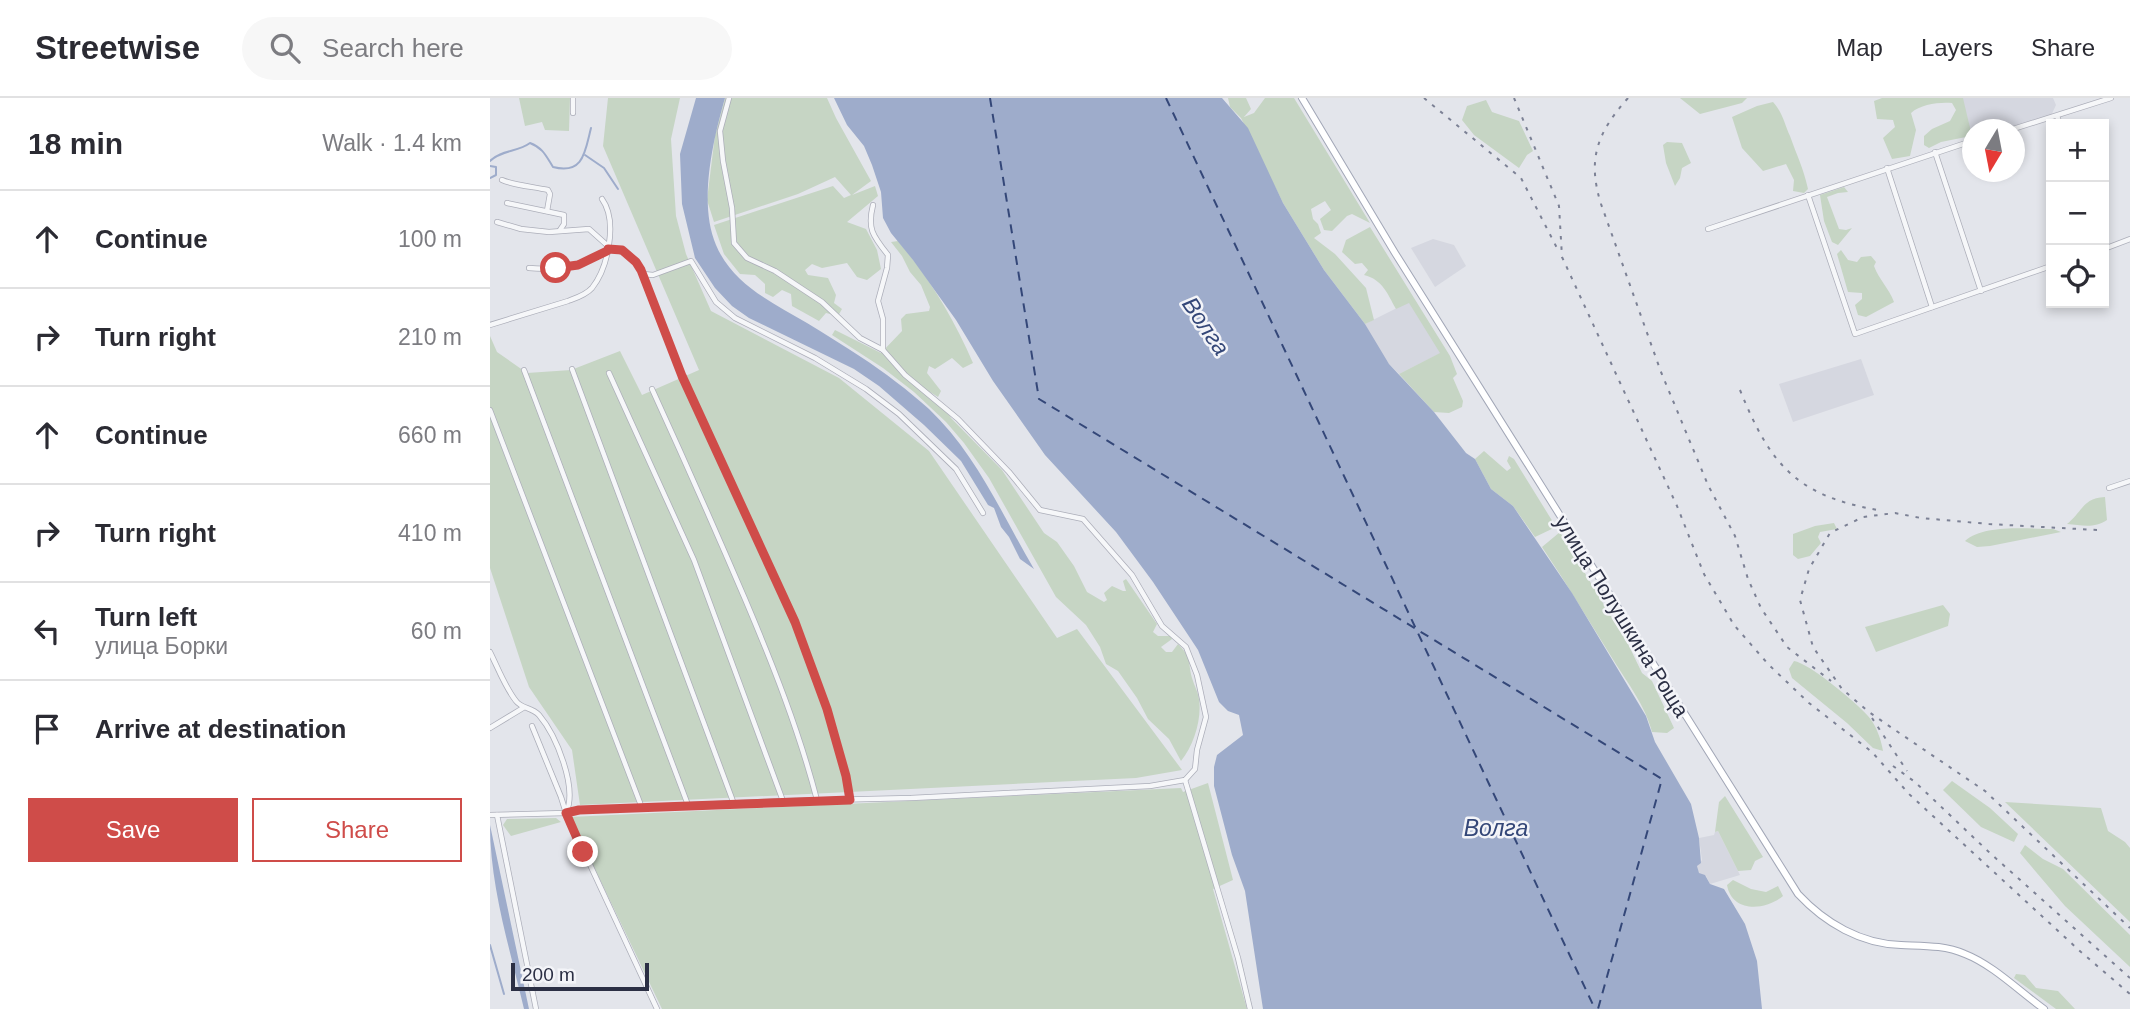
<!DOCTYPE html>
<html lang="en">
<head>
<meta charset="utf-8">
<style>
  body { margin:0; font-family:Helvetica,sans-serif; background:#f7f7f7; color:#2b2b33 }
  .controls { position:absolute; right:21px; top:21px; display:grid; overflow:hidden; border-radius:0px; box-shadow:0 4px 10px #0003 }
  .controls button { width:63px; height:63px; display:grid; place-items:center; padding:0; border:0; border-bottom:2px solid #e1e1e2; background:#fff; color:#2b2b33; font:35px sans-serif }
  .compass { position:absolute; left:1472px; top:21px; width:63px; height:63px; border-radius:50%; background:#fff; box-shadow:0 4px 10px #0003; rotate:190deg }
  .scale { position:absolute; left:21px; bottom:18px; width:138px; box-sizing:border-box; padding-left:7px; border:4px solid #2b2f44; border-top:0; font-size:19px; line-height:24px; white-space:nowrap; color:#2b2f44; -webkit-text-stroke:5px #f3f4f8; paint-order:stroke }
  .stop { position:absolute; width:21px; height:21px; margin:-16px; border:5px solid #cf4c49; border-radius:50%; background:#fff }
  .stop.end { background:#cf4c49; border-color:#fff; box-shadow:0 2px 7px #0008 }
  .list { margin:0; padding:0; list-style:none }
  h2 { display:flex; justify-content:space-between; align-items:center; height:91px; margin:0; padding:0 28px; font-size:30px }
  h2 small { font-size:23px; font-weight:400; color:#7c7c81 }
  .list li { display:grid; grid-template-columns:46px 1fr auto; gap:21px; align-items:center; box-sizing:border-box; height:98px; padding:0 28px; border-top:2px solid #e1e1e2 }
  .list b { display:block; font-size:26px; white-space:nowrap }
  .list p { margin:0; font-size:23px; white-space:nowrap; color:#7c7c81 }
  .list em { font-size:23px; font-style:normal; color:#7c7c81 }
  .actions { display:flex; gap:14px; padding:21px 28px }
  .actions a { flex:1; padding:16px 0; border:2px solid #cf4c49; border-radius:0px; text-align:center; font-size:24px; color:#cf4c49 }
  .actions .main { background:#cf4c49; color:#fff }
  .icon { flex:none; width:38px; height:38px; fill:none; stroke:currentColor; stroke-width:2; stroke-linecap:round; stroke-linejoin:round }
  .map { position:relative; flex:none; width:1640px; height:911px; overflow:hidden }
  header { display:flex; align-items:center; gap:42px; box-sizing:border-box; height:98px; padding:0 35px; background:#fff; border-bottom:2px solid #e1e1e2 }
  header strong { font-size:33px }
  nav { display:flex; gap:38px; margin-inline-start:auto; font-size:24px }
  .search { width:490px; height:63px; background:#f7f7f7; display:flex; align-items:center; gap:18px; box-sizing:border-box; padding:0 24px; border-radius:38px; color:#7c7c81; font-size:26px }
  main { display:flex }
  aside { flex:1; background:#fff }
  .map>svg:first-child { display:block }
</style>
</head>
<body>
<header>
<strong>Streetwise</strong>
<div class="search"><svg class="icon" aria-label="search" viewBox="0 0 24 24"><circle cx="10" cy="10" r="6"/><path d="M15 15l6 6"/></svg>Search here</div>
<nav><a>Map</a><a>Layers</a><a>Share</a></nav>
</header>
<main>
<aside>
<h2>18 min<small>Walk · 1.4 km</small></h2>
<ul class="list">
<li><svg class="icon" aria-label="ahead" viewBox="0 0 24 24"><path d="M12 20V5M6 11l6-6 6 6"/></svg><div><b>Continue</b></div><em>100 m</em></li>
<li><svg class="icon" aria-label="right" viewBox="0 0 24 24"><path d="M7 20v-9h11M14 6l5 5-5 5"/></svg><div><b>Turn right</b></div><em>210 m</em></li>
<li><svg class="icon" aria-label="ahead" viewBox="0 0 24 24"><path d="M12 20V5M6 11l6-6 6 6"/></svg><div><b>Continue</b></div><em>660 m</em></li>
<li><svg class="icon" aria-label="right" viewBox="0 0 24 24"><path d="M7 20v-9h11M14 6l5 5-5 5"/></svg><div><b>Turn right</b></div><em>410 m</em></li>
<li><svg class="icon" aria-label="left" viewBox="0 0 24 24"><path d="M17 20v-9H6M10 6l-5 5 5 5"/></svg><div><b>Turn left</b><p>улица Борки</p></div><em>60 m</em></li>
<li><svg class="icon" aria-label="arrive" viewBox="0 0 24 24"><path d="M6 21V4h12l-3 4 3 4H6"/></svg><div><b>Arrive at destination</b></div></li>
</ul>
<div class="actions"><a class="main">Save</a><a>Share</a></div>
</aside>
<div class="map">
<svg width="1640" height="911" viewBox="0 0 1640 911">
  <rect width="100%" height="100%" fill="#e3e5eb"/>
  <g fill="#d5d7e0">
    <polygon points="1469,0 1563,0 1566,7 1559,22 1525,33 1524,32 1482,32 1482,47"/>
    <polygon points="943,141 964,147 976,168 945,189 921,150"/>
    <polygon points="919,204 951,255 909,276 899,266 886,249 875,226"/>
    <polygon points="1371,261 1384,297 1303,324 1289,286"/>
    <polygon points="1228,733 1250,777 1220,786 1216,778 1209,776 1207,768 1212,762 1209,740 1224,737 1225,734"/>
  </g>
  <g fill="#c6d5c4">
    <polygon points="29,0 80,0 79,33 55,32 52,24 35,28"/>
    <polygon points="118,0 190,0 181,41 186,118 196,156 221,213 349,280 439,353 567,540 587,531 692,672 646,680 90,707 82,652 39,589 0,470 0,238 7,254 37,275 81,272 130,253 152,297 209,272 113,48"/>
    <polygon points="235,0 337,0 346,20 381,83 362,97 385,88 388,98 357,124 376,131 387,152 391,171 377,182 367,179 357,165 332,170 322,166 315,172 318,177 338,180 346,197 344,205 352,211 348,218 336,215 329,223 302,208 301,196 292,192 283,199 275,195 275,186 265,177 250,176 234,156 224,127 343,88 354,100 361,97 345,79 308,96 224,124 217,102 225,37"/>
    <polygon points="738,0 756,0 761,11 754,19 764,15 775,0 804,0 880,125 862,116 857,118 842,133 834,132 830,121 841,112 835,103 821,111 823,121 828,126 831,135 824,140 845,156 876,190 884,222 875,226 834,172 793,105 751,20 740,9"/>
    <polygon points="1190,0 1257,0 1252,5 1210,16"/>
    <path d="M 1392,0 L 1473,0 L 1481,34 L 1476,39 L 1451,44 L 1439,50 L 1434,47 L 1434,38 L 1442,31 L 1460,23 L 1466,12 L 1462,5 C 1449,4 1431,6 1421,15 L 1426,32 L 1420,58 L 1402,61 L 1393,40 L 1405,29 L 1403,22 L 1387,21 L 1384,3 Z"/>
    <polygon points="996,2 1002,14 1029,23 1043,53 1037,57 1029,70 984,37 972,22 977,8"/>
    <path d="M 1283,4 C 1293,15 1294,25 1300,38 C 1307,58 1313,69 1318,91 L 1314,95 L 1303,93 L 1304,82 L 1296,66 L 1273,73 L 1252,50 L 1242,19 L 1267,8 Z"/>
    <polygon points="1177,44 1192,45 1201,65 1192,70 1190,80 1185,88 1176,65 1173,47"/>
    <polygon points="1354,89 1358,94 1348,95 1337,99 1349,131 1356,132 1362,130 1348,147 1342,144 1334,123 1330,97"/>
    <path d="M 880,129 L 960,258 L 967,276 L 963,280 L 973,303 L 972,309 L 959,315 L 944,314 L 909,276 L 950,255 L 919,205 L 906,211 C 897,195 893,182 874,177 L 878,172 L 872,165 L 865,166 L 852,154 L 856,142 Z"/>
    <path d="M 408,143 C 439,179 464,221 483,265 L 473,270 L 462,260 L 445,271 L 439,268 L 437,275 L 451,293 L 448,299 L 440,294 L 437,298 L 452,306 L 461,320 L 512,372 L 554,435 L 567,444 L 584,468 L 597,494 L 614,504 L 617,502 L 614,495 L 622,488 L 633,493 L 636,493 L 633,483 L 636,481 L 667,526 L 663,534 L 668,538 L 680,538 L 682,541 L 671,549 L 676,554 L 682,554 L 688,546 C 703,562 697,560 702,580 C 704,587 708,594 709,601 C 712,621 704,647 691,663 L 679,641 L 658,621 L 647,600 L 628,573 L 616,566 L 610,549 L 596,527 L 566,499 L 499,380 L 474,345 L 456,324 L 424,294 L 393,270 L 342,237 L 345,232 L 391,255 L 412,233 L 411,221 L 416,216 L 439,213 L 440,209 L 431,187 L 420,174 L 412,158 L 401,144 Z"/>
    <path d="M 1351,152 L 1358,162 L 1367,164 L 1371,159 L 1381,158 L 1386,164 L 1384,168 C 1389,182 1399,190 1404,204 L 1376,219 L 1368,217 L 1365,207 L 1372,201 L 1372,195 L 1358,194 L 1347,156 Z"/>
    <polygon points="994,353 1017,373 1021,370 1017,363 1019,358 1024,361 1066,429 1045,439 1023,408 1001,391 985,361"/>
    <path d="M 1615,399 L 1617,422 C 1604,431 1591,427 1577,426 C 1593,413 1593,400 1615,399 Z"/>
    <polygon points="1344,425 1347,431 1330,434 1328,439 1331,445 1320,458 1308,461 1303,457 1303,436 1325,428"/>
    <path d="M 1563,431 L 1571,434 L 1500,448 L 1487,449 L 1475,443 C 1494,426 1538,431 1563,431 Z"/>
    <path d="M 1070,434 L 1139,548 L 1152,575 L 1162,583 L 1184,630 L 1177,635 L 1162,634 C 1156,609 1137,584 1124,563 C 1100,525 1077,486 1052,449 Z"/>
    <polygon points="1453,507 1460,516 1458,528 1386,554 1375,529"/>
    <path d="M 1304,563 C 1319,565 1367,605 1378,618 C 1386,627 1391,641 1393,653 L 1383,650 L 1357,625 L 1302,580 L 1299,571 Z"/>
    <polygon points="1462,683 1500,710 1528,736 1524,744 1491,729 1453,692"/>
    <polygon points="718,685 743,782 723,791 757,911 172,911 80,719 691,690 693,694"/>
    <polygon points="1235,698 1273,759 1265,763 1261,772 1248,773 1228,733 1225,734 1229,704"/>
    <polygon points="1515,704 1611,710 1618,733 1635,744 1640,750 1640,824"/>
    <polygon points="66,720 71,724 21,738 13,727 17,721"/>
    <polygon points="1535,747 1553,761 1573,771 1640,837 1640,869 1575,808 1530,755"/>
    <path d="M 1243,782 L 1261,791 L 1276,794 L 1288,788 L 1293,798 C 1275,813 1242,815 1237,787 Z"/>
    <polygon points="1526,876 1535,877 1546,890 1568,893 1585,911 1566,911 1524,880"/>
  </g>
  <g fill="#9eaccb">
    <path d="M 206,0 L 235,0 C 223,42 208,105 226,147 C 243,187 282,204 317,225 C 335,236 353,247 371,259 C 394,274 419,293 439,311 C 487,357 511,415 544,471 L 530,461 L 519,439 L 511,429 L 504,410 L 498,407 L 471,363 L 434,327 L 389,288 L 364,271 L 259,220 L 242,208 L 225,190 L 205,160 L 192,106 L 190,56 Z"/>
    <polygon points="344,0 732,0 758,30 793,105 834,172 875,226 899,266 944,314 976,355 985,361 1001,391 1023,408 1082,495 1156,618 1165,644 1201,706 1209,740 1211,765 1207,768 1209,775 1215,777 1220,786 1234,791 1255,826 1267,863 1272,911 773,911 755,793 742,757 724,688 724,669 727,657 753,637 749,617 738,613 729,604 708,552 663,484 626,434 555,357 503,283 466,222 423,162 401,135 393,120 391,94 382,67 374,48 357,27"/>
    <path d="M 0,727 L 39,911 L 34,911 C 20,851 0,789 0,727 Z"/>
  </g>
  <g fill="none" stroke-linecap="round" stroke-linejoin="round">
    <g stroke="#9eaccb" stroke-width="2">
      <polyline points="95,57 114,70 128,91"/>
      <path d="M 0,63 C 11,52 28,54 40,45 C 53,50 56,58 63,69 C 94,77 95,53 101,30"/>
      <polyline points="0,68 6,69 6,77 0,80"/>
      <polyline points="0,847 14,896"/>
    </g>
    <g stroke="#344778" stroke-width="2" stroke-dasharray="9 7" stroke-linecap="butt">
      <polyline points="500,0 549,301 1172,681 1108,911"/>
      <polyline points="676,0 1105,911"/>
    </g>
    <defs>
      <g id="minor">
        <polyline points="239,0 230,33 233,63 242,110 244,145 257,160 285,173 332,204 370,240 393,252"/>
        <polyline points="83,15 83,0"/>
        <polyline points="1567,18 1570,26"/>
        <polyline points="1520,32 1621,0"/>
        <polyline points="1445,54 1491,193"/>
        <polyline points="1397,70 1442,209"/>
        <path d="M 12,82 C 23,87 45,89 58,92 L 60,96 L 57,113"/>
        <polyline points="1318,97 1365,236 1561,168"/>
        <polyline points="17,105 74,117 74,126 70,132"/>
        <polyline points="7,124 31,131 59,134 99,131 118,148"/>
        <polyline points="1218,131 1482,43"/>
        <path d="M 118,151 C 134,152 142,158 151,172 L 192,278 L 305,524 L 337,611 L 356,679 L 360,702"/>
        <polyline points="1614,151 1640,141"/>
        <path d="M 39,170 C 70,173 89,167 116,154"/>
        <polyline points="153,176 163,177 201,163 226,204 245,220 325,260 376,291 409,316 466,371 493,415"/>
        <path d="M 0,227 L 78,203 C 86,200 96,197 102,190 C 118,170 128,123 112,101"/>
        <polyline points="82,271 244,706"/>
        <polyline points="34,272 198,707"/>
        <polyline points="119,275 204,462 293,703"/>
        <path d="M 162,291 C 194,361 225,431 255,501 C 283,567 309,633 327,702"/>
        <polyline points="0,312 152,710"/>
        <polyline points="1619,390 1640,383"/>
        <path d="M 0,554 C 8,570 15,589 26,603 C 32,611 42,609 49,617 C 66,637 88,690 76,715"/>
        <polyline points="42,628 71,699 76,715 167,911"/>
        <polyline points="0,630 33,610"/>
        <polyline points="695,682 748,860 760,911"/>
        <path d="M 0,717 L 76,715 L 89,712 L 293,703 L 421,700 L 660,688 L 695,682 L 705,671 L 707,652 L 716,619 L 707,577 L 696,549 L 672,528 L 642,477 L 593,421 L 550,412 L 519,374 L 468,321 L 415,277 L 393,252 L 393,221 L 388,203 L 397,170 L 398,157 C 383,138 377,131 383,107"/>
        <polyline points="7,717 46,911"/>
      </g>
      <path id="major" d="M 812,0 L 905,155 L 1308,796 C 1335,825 1371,846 1411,847 C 1433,848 1454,847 1475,856 C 1503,867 1529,893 1554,911"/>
    </defs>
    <use href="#minor" stroke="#acaeb9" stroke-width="6"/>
    <use href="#major" stroke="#a2a7b7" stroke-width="8"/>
    <use href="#minor" stroke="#f6f7f9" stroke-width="4.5"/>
    <use href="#major" stroke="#fff" stroke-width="6"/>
    <g stroke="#7c8195" stroke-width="2" stroke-dasharray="3.5 7" stroke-linecap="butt">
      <polyline points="934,0 1031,80 1068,152"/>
      <polyline points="1024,0 1069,108 1072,159 1187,408 1214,476 1244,527 1278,566 1319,605 1382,654 1419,696 1591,854 1640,896"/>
      <path d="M 1138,0 C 1107,35 1097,61 1111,106 L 1171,274 L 1218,387 L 1245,438 L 1258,481 L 1271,510 L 1297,549 L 1341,583"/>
      <path d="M 1250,292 C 1280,366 1306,398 1388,412"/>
      <polyline points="1607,432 1499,426 1431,420 1405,415 1373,419 1340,435 1319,471 1310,502 1323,549 1352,591 1379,614 1402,630 1495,693 1640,830"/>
      <polyline points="1382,620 1417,673"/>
      <polyline points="1403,668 1425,684 1501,756 1640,880"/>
    </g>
  </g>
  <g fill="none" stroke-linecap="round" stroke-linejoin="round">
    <polyline stroke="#cf4c49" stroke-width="9" points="66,170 88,167 117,153 118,151 132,152 146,164 151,172 192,278 305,524 337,611 356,678 360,702 89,712 76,715 93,754"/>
  </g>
  <g text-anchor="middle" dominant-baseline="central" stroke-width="5" stroke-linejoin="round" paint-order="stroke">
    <g font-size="21" fill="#2b2f44" stroke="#f3f4f8">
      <text transform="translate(1132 518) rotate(58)">улица Полушкина Роща</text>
    </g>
    <g font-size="23" font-style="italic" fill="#344778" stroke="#f3f4f8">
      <text transform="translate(716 228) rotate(56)">Волга</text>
      <text x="1006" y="730">Волга</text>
    </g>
  </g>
</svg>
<div class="controls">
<button>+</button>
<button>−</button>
<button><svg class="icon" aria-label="locate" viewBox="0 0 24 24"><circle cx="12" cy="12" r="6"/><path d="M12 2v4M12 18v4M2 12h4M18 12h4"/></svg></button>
</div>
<svg class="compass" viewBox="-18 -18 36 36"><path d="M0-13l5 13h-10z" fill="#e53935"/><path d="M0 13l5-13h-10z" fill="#7c7c81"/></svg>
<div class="scale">200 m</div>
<div class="stop" style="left:66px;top:170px"></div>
<div class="stop end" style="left:93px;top:754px"></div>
</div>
</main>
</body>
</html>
